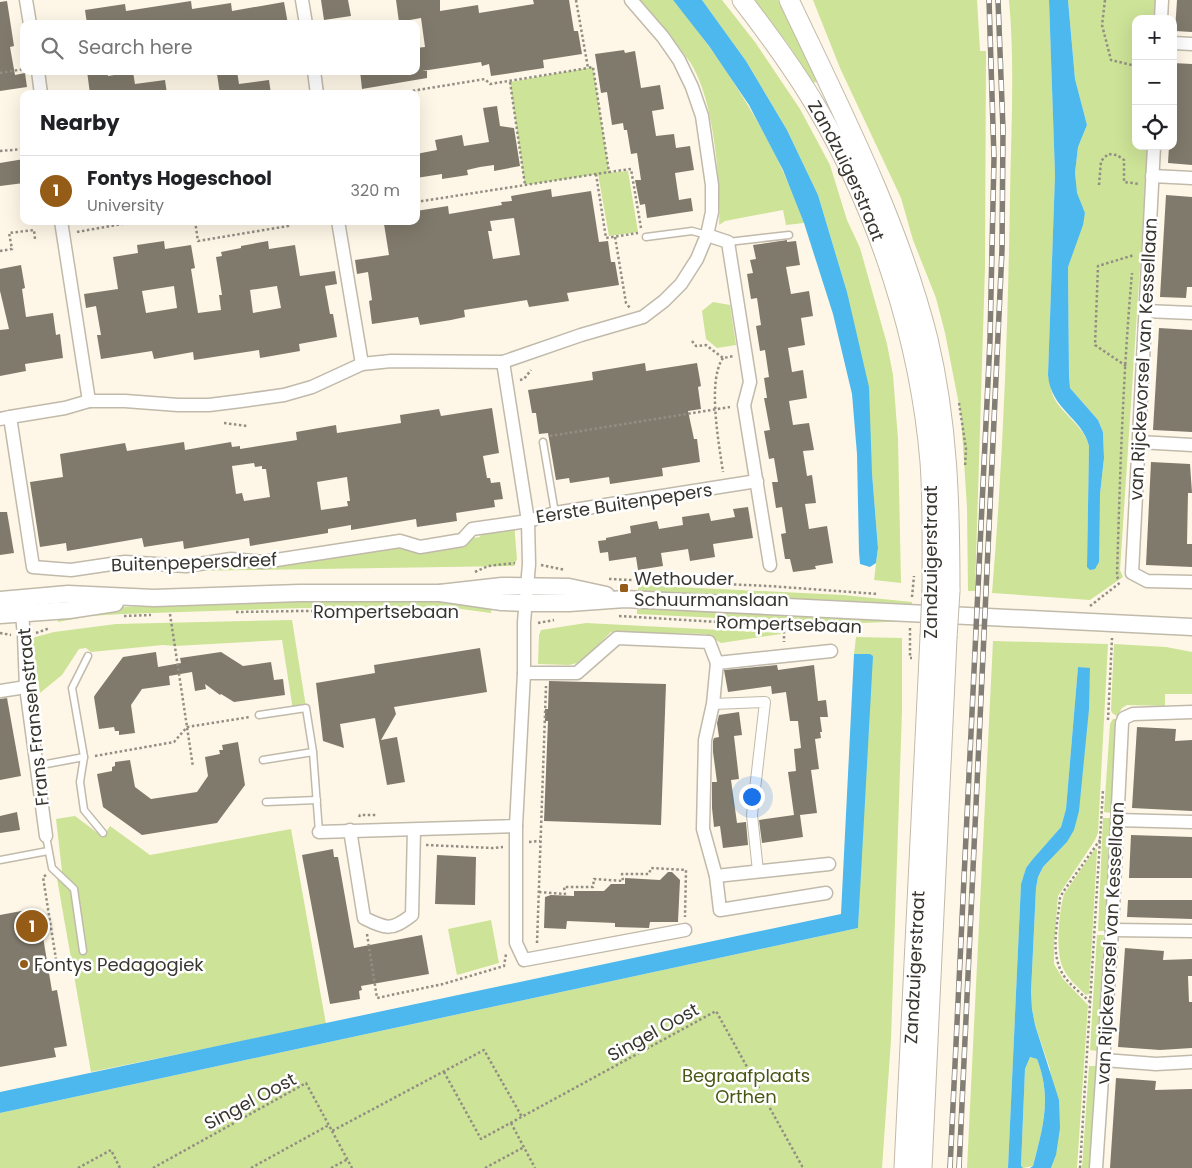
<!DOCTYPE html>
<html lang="en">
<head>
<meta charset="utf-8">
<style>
  body { margin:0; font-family:Poppins,sans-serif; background:#f6f6f6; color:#202124 }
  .controls { position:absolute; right:15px; top:15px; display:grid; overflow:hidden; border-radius:10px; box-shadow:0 5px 20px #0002 }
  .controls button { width:45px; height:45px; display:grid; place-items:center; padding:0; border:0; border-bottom:1px solid #e0e0e0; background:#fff; color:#202124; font:25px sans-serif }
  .you { position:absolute; left:751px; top:796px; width:18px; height:18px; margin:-12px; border:4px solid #fff; border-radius:50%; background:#1a73e8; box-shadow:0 0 0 8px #1a73e833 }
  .badge { display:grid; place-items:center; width:32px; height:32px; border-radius:50%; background:#955c18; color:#fff; font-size:16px; font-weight:700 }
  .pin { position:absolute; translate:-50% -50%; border:2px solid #fff; box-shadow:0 1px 5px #0006 }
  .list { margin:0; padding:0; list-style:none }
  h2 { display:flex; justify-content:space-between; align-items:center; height:65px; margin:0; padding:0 20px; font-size:21px }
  h2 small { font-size:16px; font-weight:400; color:#757577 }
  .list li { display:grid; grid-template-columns:32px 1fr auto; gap:15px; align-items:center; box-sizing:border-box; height:70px; padding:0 20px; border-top:1px solid #e0e0e0 }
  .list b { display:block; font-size:19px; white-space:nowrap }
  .list p { margin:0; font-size:16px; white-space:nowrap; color:#757577 }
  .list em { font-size:16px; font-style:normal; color:#757577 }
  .icon { flex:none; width:28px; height:28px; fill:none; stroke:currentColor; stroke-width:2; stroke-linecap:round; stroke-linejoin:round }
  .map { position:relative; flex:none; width:1192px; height:1168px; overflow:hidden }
  .search { position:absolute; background:#fff; box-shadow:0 5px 20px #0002; left:20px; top:20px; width:400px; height:55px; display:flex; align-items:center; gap:12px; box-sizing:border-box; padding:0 18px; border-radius:10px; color:#757577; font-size:19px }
  .panel { position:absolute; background:#fff; box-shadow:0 5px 20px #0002; left:20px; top:90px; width:400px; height:135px; border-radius:10px }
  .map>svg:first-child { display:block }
</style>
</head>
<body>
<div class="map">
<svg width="1192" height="1168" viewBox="0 0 1192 1168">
  <rect width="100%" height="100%" fill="#fef7e7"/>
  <g fill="#cde397">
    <path d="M 640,0 L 673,0 C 728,67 775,141 804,223 L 786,225 L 783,210 L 725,221 L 719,225 C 721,183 714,106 694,69 C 691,62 685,56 681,50 C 668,33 654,16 640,0 Z"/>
    <polygon points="702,0 722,0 755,42 800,109 830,165 847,220 860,248 887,344 893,375 898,439 901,583 874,580 878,548 872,473 847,292 818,195 787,130 746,61"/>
    <polygon points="752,0 778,0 818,81 813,83 787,43"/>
    <polygon points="813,0 977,0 980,51 986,51 985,267 975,591 968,591 967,508 961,415 945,333 936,298 913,240 901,198 840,68"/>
    <path d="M 1009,0 L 1049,0 L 1055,175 L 1048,375 C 1050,382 1051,392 1054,398 C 1064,416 1084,426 1089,446 L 1087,567 L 1100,494 L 1104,458 L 1103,432 L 1098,420 L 1070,388 L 1069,376 L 1068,267 L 1085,213 L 1076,193 L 1075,173 L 1078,147 L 1087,125 L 1075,79 L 1068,0 L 1155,0 L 1154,19 L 1136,19 L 1136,146 L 1148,146 L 1120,570 L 1123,577 L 1090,600 L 992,593 C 1003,461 1008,329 1010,197 C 1011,131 1015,65 1009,0 Z"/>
    <polygon points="593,67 609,172 606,173 628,171 638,232 609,236 598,174 525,185 510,82"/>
    <polygon points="713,302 730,305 736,345 717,348 706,339 702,311"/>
    <polygon points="514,523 517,559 514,566 182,571 406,543 407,548 480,537 483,528"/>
    <polygon points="638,585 843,595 912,602 912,604 638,591"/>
    <polygon points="301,601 446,601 492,606 491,613 446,607 301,608 123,614 90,616 58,622 58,617 123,607"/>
    <polygon points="637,608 911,621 838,624 637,614"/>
    <polygon points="292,620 306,707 293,710 282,640 175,646 163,645 91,652 86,648 79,649 62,675 40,693 32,638 54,632 116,624"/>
    <polygon points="586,623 781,633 781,634 721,643 706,634 611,632 581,662 569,665 538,664 539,635 541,630"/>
    <polygon points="856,637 902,638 902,711 891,1040 882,1168 0,1168 0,1113 858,928 870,654 854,654"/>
    <polygon points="993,641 1108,644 1098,833 1095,840 1058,896 1054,945 1054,964 1063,979 1088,1005 1077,1168 1051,1168 1056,1155 1050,1069 1035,1025 1032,1009 1031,992 1036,888 1038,877 1043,867 1067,842 1087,720 1090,669 1078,667 1066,809 1061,827 1032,860 1026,868 1021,884 1008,1168 967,1168"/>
    <polygon points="1114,644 1166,647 1192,652 1192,694 1165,694 1165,706 1127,705 1122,708 1117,716 1112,713 1111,710"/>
    <polygon points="1113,719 1116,719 1112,813 1104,812 1110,724"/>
    <polygon points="75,816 103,837 110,826 150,855 291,829 326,1024 91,1072 56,873 62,871 56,819"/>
    <polygon points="1103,818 1111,818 1105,931 1098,931"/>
    <path d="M 1095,849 L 1097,849 L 1097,851 L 1089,994 L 1086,995 C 1078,987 1068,979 1063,968 C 1055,951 1059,912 1064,894 Z"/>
    <polygon points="491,920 499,963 457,975 448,929"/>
    <polygon points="1097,935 1104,935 1097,1051 1090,1050"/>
    <path d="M 1030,1057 L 1037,1059 C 1052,1098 1043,1127 1033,1166 L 1023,1168 L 1021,1166 L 1025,1069 Z"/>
    <polygon points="1089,1066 1096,1066 1089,1168 1082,1168"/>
  </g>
  <g fill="#4cb8ed">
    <polygon points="673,0 702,0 746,61 787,130 818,195 847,292 869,387 872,473 878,548 876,563 870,567 860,564 859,552 857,454 852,394 833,314 804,223 783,170 749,105 709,46"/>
    <path d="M 1049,0 L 1068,0 L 1075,79 L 1087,125 L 1078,147 L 1075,173 L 1077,193 L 1085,213 L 1083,225 L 1068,267 L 1069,376 L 1070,388 L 1098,420 L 1103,432 L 1104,458 L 1100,494 L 1099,562 L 1095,569 L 1090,570 L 1087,567 L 1089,446 C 1082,417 1051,410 1048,375 L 1055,175 Z"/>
    <polygon points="854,654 870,654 873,656 858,928 0,1113 0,1092 841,914"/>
    <path d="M 1078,667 L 1090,668 L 1089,709 L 1079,811 L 1074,830 L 1067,842 L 1043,867 L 1038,877 L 1036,888 L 1031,992 L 1032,1009 L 1035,1025 L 1059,1100 L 1060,1128 L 1056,1155 L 1051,1168 L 1030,1168 L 1033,1166 C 1043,1127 1052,1098 1037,1059 L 1030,1057 L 1025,1069 L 1021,1166 L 1023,1168 L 1008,1168 L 1021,884 L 1026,868 L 1032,860 L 1061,827 L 1066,809 Z"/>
  </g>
  <g fill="#807a6c" fill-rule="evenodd">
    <polygon points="321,0 348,0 351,16 324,20"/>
    <polygon points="396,0 440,0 440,11 478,5 479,13 534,4 533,0 569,0 574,31 578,31 582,54 543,60 544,68 491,76 489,64 482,66 481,62 422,71 427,71 427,78 362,89 360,71 416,71 416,48 425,47 421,18 399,22"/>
    <polygon points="1177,0 1192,0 1192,32 1175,31"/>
    <polygon points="7,1 14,46 10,47 15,75 25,73 27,87 0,91 0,2"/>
    <polygon points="191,1 192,9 231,3 232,11 284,2 288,24 87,24 85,10 125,4 126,11"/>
    <polygon points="624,50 625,53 635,51 641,88 660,85 664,109 652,111 656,136 674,134 676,148 690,146 694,170 675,173 679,200 691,198 693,211 647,218 645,204 640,205 635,180 641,180 637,153 631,154 627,130 624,130 623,123 612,125 607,92 601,93 595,54"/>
    <polygon points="1173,63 1192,64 1192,165 1168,163 1169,146 1173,146"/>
    <polygon points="87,71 107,71 108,76 133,72 135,84 165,80 167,94 90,94"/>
    <polygon points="237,71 239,84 269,80 271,94 220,94 217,74"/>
    <polygon points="497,106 500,126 514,128 520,166 494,171 494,165 480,167 467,170 468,175 442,179 442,174 416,178 416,154 437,150 435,140 462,135 464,146 489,142 483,108"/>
    <polygon points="24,159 24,183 0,186 0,163"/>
    <path d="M 551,189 L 552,197 L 591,191 L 599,242 L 608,241 L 611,262 L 615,262 L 619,285 L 567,293 L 569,301 L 529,307 L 527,300 L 464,310 L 465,317 L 451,320 L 420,325 L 418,317 L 372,324 L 369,301 L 372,300 L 368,272 L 357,274 L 355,260 L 389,255 L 384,224 L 400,221 L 416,221 L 416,211 L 448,206 L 449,214 L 461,212 L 502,205 L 501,202 L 512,201 L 511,196 ZM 514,218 L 520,255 L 493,259 L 488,231 L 492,231 L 490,221 Z"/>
    <polygon points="1166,195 1192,197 1192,287 1187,287 1186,298 1160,297"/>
    <polygon points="787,240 787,242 796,241 800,265 786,267 791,294 809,291 813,316 801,318 805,345 788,348 792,372 803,370 807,398 789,401 793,425 809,423 814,450 803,451 807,476 812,475 816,503 805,504 809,529 827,526 833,563 815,566 816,569 793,572 790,559 785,559 781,534 786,533 782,507 776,508 772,482 778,482 774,458 769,459 764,431 770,430 764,398 767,398 764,378 769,377 765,350 760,351 756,326 761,325 757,298 751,299 747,274 753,273 750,260 756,259 753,245"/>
    <path d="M 164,241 L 165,249 L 191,245 L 195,268 L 191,269 L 198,313 L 221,310 L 219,295 L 222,295 L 216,257 L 222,256 L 221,252 L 241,248 L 241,246 L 268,241 L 269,249 L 295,245 L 300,276 L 335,271 L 337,284 L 325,286 L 330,314 L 333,314 L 337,337 L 299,344 L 300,351 L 260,358 L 259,350 L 194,360 L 193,352 L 154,359 L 152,351 L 101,359 L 97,335 L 101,335 L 96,306 L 86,308 L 84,294 L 118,289 L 113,257 L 138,253 L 137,245 ZM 174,286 L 177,308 L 146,313 L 142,291 ZM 277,286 L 281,308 L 253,313 L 250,290 Z"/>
    <polygon points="21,265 25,288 22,289 26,317 53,313 56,335 60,334 63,358 25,364 26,371 0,376 0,330 9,329 0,291 0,269"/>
    <polygon points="1159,328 1192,330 1192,432 1153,430"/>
    <polygon points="645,363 646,371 697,363 701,386 698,387 701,409 688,411 694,439 697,439 700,462 662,468 663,476 610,484 609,477 570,483 569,478 556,480 548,433 539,434 536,413 532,413 528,390 593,380 592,372"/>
    <path d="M 492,408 L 499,453 L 483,456 L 487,478 L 490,478 L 491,483 L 500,482 L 503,499 L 494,500 L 495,507 L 456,513 L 457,521 L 417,527 L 416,519 L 351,530 L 351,525 L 328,529 L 328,533 L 250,546 L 249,538 L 184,549 L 183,541 L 144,547 L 142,538 L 67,551 L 66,543 L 40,547 L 30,482 L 63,477 L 60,454 L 125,443 L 127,451 L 184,442 L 185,450 L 231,442 L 232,447 L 240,446 L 240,449 L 297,440 L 296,432 L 336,425 L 337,433 L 401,423 L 400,415 L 439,409 L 441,416 ZM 254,463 L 255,467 L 262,466 L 262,469 L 266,469 L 270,497 L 244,501 L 242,493 L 236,494 L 232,466 ZM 347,477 L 350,501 L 347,501 L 348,506 L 321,510 L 317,482 Z"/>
    <polygon points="1151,462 1190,464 1192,493 1188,493 1187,544 1192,544 1192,567 1146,565"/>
    <polygon points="748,507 753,538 713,544 715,557 690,561 688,549 675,551 661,553 663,566 638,570 636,557 609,561 608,552 600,553 598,541 606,540 606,538 631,533 630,526 657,521 659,529 683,525 682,517 709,513 711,521 735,517 733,509"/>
    <polygon points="0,512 7,512 14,553 0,555"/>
    <polygon points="480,648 487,692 394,707 396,714 381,740 397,737 405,782 387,785 375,718 340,724 344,748 323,741 316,683 375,673 374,665"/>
    <polygon points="156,652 158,667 181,663 180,658 221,652 243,666 271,662 274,680 283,679 285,695 234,702 221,694 220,695 205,684 206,689 195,691 192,672 169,676 170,685 142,689 131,705 135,733 119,735 119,731 115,731 114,727 99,729 94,697 95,695 123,657"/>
    <polygon points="777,665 778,670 814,665 818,701 826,700 828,717 820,717 822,732 820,732 821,738 815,739 819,769 811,770 817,813 800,815 803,837 762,843 759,820 794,815 788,772 796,771 794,749 801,748 798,721 790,721 786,692 772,694 771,686 728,692 724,670"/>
    <polygon points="549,681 666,684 661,825 544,821 548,721 545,721 545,709 548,709"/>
    <polygon points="7,698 21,776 0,780 0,699"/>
    <polygon points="739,712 742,735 734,736 739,779 731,780 737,823 746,822 748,845 723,848 720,826 714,827 712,808 712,782 717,782 713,752 713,741 714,738 719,737 717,723 719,715"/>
    <polygon points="1137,727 1176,729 1175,741 1192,740 1192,811 1132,808"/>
    <polygon points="238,742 245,785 217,823 142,835 103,807 97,774 112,771 112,767 115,766 115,762 130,760 135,787 151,799 197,792 208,776 205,757 220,754 219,750 223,750 222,745"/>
    <polygon points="17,812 20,830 0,833 0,816"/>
    <polygon points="1131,835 1192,837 1192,878 1129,878"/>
    <polygon points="333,849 334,857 338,857 354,948 422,935 429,974 361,986 362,990 359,991 360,999 330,1004 302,855"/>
    <polygon points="437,855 476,857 475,905 435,904"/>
    <polygon points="668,872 672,872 680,880 678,922 650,922 649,928 615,927 615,923 567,921 566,929 544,928 545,897 551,895 574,896 574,891 604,891 611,884 625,884 625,878 660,880"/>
    <polygon points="1128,900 1192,900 1192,919 1127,917"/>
    <polygon points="32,909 37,938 43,937 52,991 57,990 67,1046 54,1048 56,1057 0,1067 0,915"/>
    <polygon points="1125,948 1164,951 1163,960 1192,959 1192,976 1188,976 1189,1002 1192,1002 1192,1048 1160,1050 1118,1047"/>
    <polygon points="1116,1078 1156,1081 1155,1090 1192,1089 1192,1168 1110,1168"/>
  </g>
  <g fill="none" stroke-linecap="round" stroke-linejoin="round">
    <defs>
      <g id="service">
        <polyline points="646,237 692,231 707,235"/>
        <polyline points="728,242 789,235"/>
        <polyline points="543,442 555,513"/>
        <polyline points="88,656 72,688 84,757 80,782 84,810 103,833"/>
        <polyline points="259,715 306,708 313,752 319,832"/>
        <polyline points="263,760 313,752"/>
        <polyline points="36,766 84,757"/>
        <polyline points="266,802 317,800"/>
        <polyline points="46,836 52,868 74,889 83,951"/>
        <polyline points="0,860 48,851"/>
      </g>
      <polyline id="pedestrian" points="713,704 765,702 752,815 758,871"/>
      <g id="minor">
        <polyline points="26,0 30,24"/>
        <polyline points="302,0 306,24"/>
        <polyline points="1161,19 1162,0"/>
        <polyline points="1173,43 1192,44"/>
        <polyline points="38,71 41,94"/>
        <polyline points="314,71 317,94"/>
        <polyline points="1154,146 1132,573 1147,581 1192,582"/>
        <polyline points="1152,176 1192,178"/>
        <polyline points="61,221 89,401"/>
        <polyline points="338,221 362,364"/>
        <polyline points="707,235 728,242 750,382 744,405 770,565"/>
        <polyline points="1145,311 1192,313"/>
        <polyline points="503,362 528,521 555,513 757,481"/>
        <polyline points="10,417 65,408 89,401 125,401 178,405 209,405 241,401 284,395 312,387 362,364 391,361 503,362 581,335 643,317 664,301 681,284 697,259 707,235 712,212 712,185 702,116 692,87 679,60 663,37 631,0"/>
        <polyline points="0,419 10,417 33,567 71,570 125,562 186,566 231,559 263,562 400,541 420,547 462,540 472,529 528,521 529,564 524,622 524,673 516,826 319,832"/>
        <polyline points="1139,442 1192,445"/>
        <polyline points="21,605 24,635 26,687 46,836"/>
        <polyline points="717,663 713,704 705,740 703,829 716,876 720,910 826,893"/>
        <polyline points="524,673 577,673 617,638 709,642 717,663 831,651"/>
        <polyline points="0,691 26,687"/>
        <polyline points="1117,820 1192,822"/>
        <polyline points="516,826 516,943 524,960 685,930"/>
        <path d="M 350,830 L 364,918 C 387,929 391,931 412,915 L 414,830"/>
        <polyline points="716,876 829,864"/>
        <polyline points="1112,930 1192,931"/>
        <polyline points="1104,1060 1156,1064 1192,1062"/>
        <polyline points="1096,1168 1112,930 1122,723 1124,718 1133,714 1192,712"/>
      </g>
      <g id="tertiary">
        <polyline points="440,593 502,602 526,603 569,603 625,599 1192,627"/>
        <polyline points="0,600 68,594 154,598 300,593 440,593 502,586 569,587 606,595"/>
        <polyline points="0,615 69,610 115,603"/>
      </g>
      <g id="secondary">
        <path id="s1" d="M 742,0 C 769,35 795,70 817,108 C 879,213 920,341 930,462 C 933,505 932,547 932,590"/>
        <path d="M 789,0 C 841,110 898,220 928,339 C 948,423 950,505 950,591"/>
        <path id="s2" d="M 904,1168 L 930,637"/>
        <polyline points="922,1168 947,638"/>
      </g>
    </defs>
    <use href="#service" stroke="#c1baab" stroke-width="9"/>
    <use href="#pedestrian" stroke="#c1baab" stroke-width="12"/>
    <use href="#minor" stroke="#c1baab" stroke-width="15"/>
    <use href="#tertiary" stroke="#c1baab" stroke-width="19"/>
    <use href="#secondary" stroke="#c1baab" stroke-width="21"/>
    <g stroke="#938e84" stroke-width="2.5" stroke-dasharray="2.5 2.5" stroke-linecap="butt">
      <polyline points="576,0 588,68 593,67 609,172 631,169 641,228"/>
      <polyline points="1105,0 1102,25 1111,60 1136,66"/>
      <polyline points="0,73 24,69"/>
      <polyline points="510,82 525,185"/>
      <polyline points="393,94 485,79 490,84 588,68"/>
      <polyline points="0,151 24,149"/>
      <polyline points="596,174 606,238 638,233"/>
      <polyline points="1099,185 1101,161 1108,154 1117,155 1124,160 1124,182 1140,184"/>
      <polyline points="416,202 609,172"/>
      <polyline points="195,221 198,241 288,226 295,221"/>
      <polyline points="77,232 139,221"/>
      <polyline points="615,237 626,303 630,308"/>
      <polyline points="0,251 12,249 9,233 34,230 35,239"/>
      <polyline points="692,341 696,346 706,345 723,358 734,356"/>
      <path d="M 723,358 C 707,381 719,444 723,472"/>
      <polyline points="1126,366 1095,345 1098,266 1134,255"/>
      <polyline points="520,380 524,379 531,370"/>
      <polyline points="959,403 966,449 965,467"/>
      <polyline points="224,423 247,426"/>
      <polyline points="550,436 730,407"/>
      <polyline points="541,565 565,570"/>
      <polyline points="475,572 488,566 515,563"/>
      <polyline points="609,579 769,586 878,594"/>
      <path d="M 1118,579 L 1117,576 C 1120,475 1123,373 1132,273"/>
      <polyline points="912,597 914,576"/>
      <polyline points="1090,606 1121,582"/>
      <polyline points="236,612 301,611 443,611"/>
      <polyline points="170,614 193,767"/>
      <polyline points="124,616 151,615"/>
      <polyline points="619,616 784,626 836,627"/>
      <polyline points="538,623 554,620"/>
      <polyline points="784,626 784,642"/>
      <polyline points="910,628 910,658 912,658"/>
      <polyline points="0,633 11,635"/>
      <polyline points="36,633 50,628"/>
      <polyline points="1108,720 1112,638"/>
      <polyline points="95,756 174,742 187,727 250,717"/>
      <polyline points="359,817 360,815 377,815"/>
      <polyline points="529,842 540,841"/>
      <polyline points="426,845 493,848 503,847"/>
      <polyline points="46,875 43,877 58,972"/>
      <polyline points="539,892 565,894 564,887 593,887 594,879 623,881 622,874 649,874 651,868 686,870 685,917"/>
      <polyline points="367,934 377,998 443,984 504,966 506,954"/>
      <polyline points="537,943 546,686"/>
      <path d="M 1090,1002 C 1082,994 1071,986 1064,976 C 1049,954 1058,923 1060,898 L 1063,892 L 1100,840"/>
      <polyline points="444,1072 481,1139 716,1011 802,1166 799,1168"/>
      <polyline points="511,1123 535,1168"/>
      <polyline points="332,1131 352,1168"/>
      <polyline points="78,1168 111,1150 120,1168"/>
      <polyline points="153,1168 306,1083 332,1131 484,1050 522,1117"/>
      <polyline points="251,1168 329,1125"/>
      <polyline points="331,1168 348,1159"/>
      <polyline points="485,1168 524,1147"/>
      <polyline points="1080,1168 1103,790"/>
    </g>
    <use href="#service" stroke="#fff" stroke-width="6"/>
    <use href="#pedestrian" stroke="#fff" stroke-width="10"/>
    <use href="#minor" stroke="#fff" stroke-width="12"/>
    <use href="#tertiary" stroke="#fff" stroke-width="16"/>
    <use href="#secondary" stroke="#fff" stroke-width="19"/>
    <defs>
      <g id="rail">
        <polyline points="950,1168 990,340 994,158 989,0"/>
        <polyline points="959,1168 1002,250 1003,129 998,0"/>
      </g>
    </defs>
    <use href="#rail" stroke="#837e75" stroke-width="5.5"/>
    <use href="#rail" stroke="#fff" stroke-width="4" stroke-dasharray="11" stroke-linecap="butt"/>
    <defs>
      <g id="secondary-bridge">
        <polyline points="930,637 932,590"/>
        <polyline points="947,638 950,591"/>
      </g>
    </defs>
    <use href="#secondary-bridge" stroke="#c1baab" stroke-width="21" stroke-linecap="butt"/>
    <use href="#secondary-bridge" stroke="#fff" stroke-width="19"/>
  </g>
  <g fill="#955c18" stroke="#fff" stroke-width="2">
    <rect x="619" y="583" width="10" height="10" rx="2.5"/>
    <circle cx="24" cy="964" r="5"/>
  </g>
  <g text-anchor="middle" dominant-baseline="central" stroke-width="5" stroke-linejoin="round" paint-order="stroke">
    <g font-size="18" fill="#393630" stroke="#fff">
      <text stroke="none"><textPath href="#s1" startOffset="201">Zandzuigerstraat</textPath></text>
      <text transform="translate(1143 359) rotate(-87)">van Rijckevorsel van Kessellaan</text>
      <text transform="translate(624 503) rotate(-9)">Eerste Buitenpepers</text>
      <text transform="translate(194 562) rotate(-2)">Buitenpepersdreef</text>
      <text transform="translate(930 562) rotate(-90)">Zandzuigerstraat</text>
      <text x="386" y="611">Rompertsebaan</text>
      <text transform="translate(789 624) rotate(2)">Rompertsebaan</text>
      <text transform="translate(33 717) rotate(-96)">Frans Fransenstraat</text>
      <text transform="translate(1110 943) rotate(-87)">van Rijckevorsel van Kessellaan</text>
      <text stroke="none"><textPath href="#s2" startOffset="201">Zandzuigerstraat</textPath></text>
      <text transform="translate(653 1032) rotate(-29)">Singel Oost</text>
      <text transform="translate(250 1101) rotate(-28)">Singel Oost</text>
    </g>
    <g font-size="18" fill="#393630" stroke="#fff" text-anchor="start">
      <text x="634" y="578">Wethouder<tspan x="634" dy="21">Schuurmanslaan</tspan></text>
      <text x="34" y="964">Fontys Pedagogiek</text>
    </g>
    <g font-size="18" fill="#485713" stroke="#fff">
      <text x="746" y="1075">Begraafplaats<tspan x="746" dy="21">Orthen</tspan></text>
    </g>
  </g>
</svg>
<div class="controls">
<button>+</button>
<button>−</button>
<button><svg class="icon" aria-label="locate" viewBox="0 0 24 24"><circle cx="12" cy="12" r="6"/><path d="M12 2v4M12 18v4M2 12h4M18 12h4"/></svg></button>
</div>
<div class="you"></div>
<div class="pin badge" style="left:32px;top:926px">1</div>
<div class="search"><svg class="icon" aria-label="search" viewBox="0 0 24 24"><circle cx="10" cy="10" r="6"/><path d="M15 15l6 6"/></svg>Search here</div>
<section class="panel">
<h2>Nearby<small></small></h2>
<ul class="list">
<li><span class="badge">1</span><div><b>Fontys Hogeschool</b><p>University</p></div><em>320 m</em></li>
</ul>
</section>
</div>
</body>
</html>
